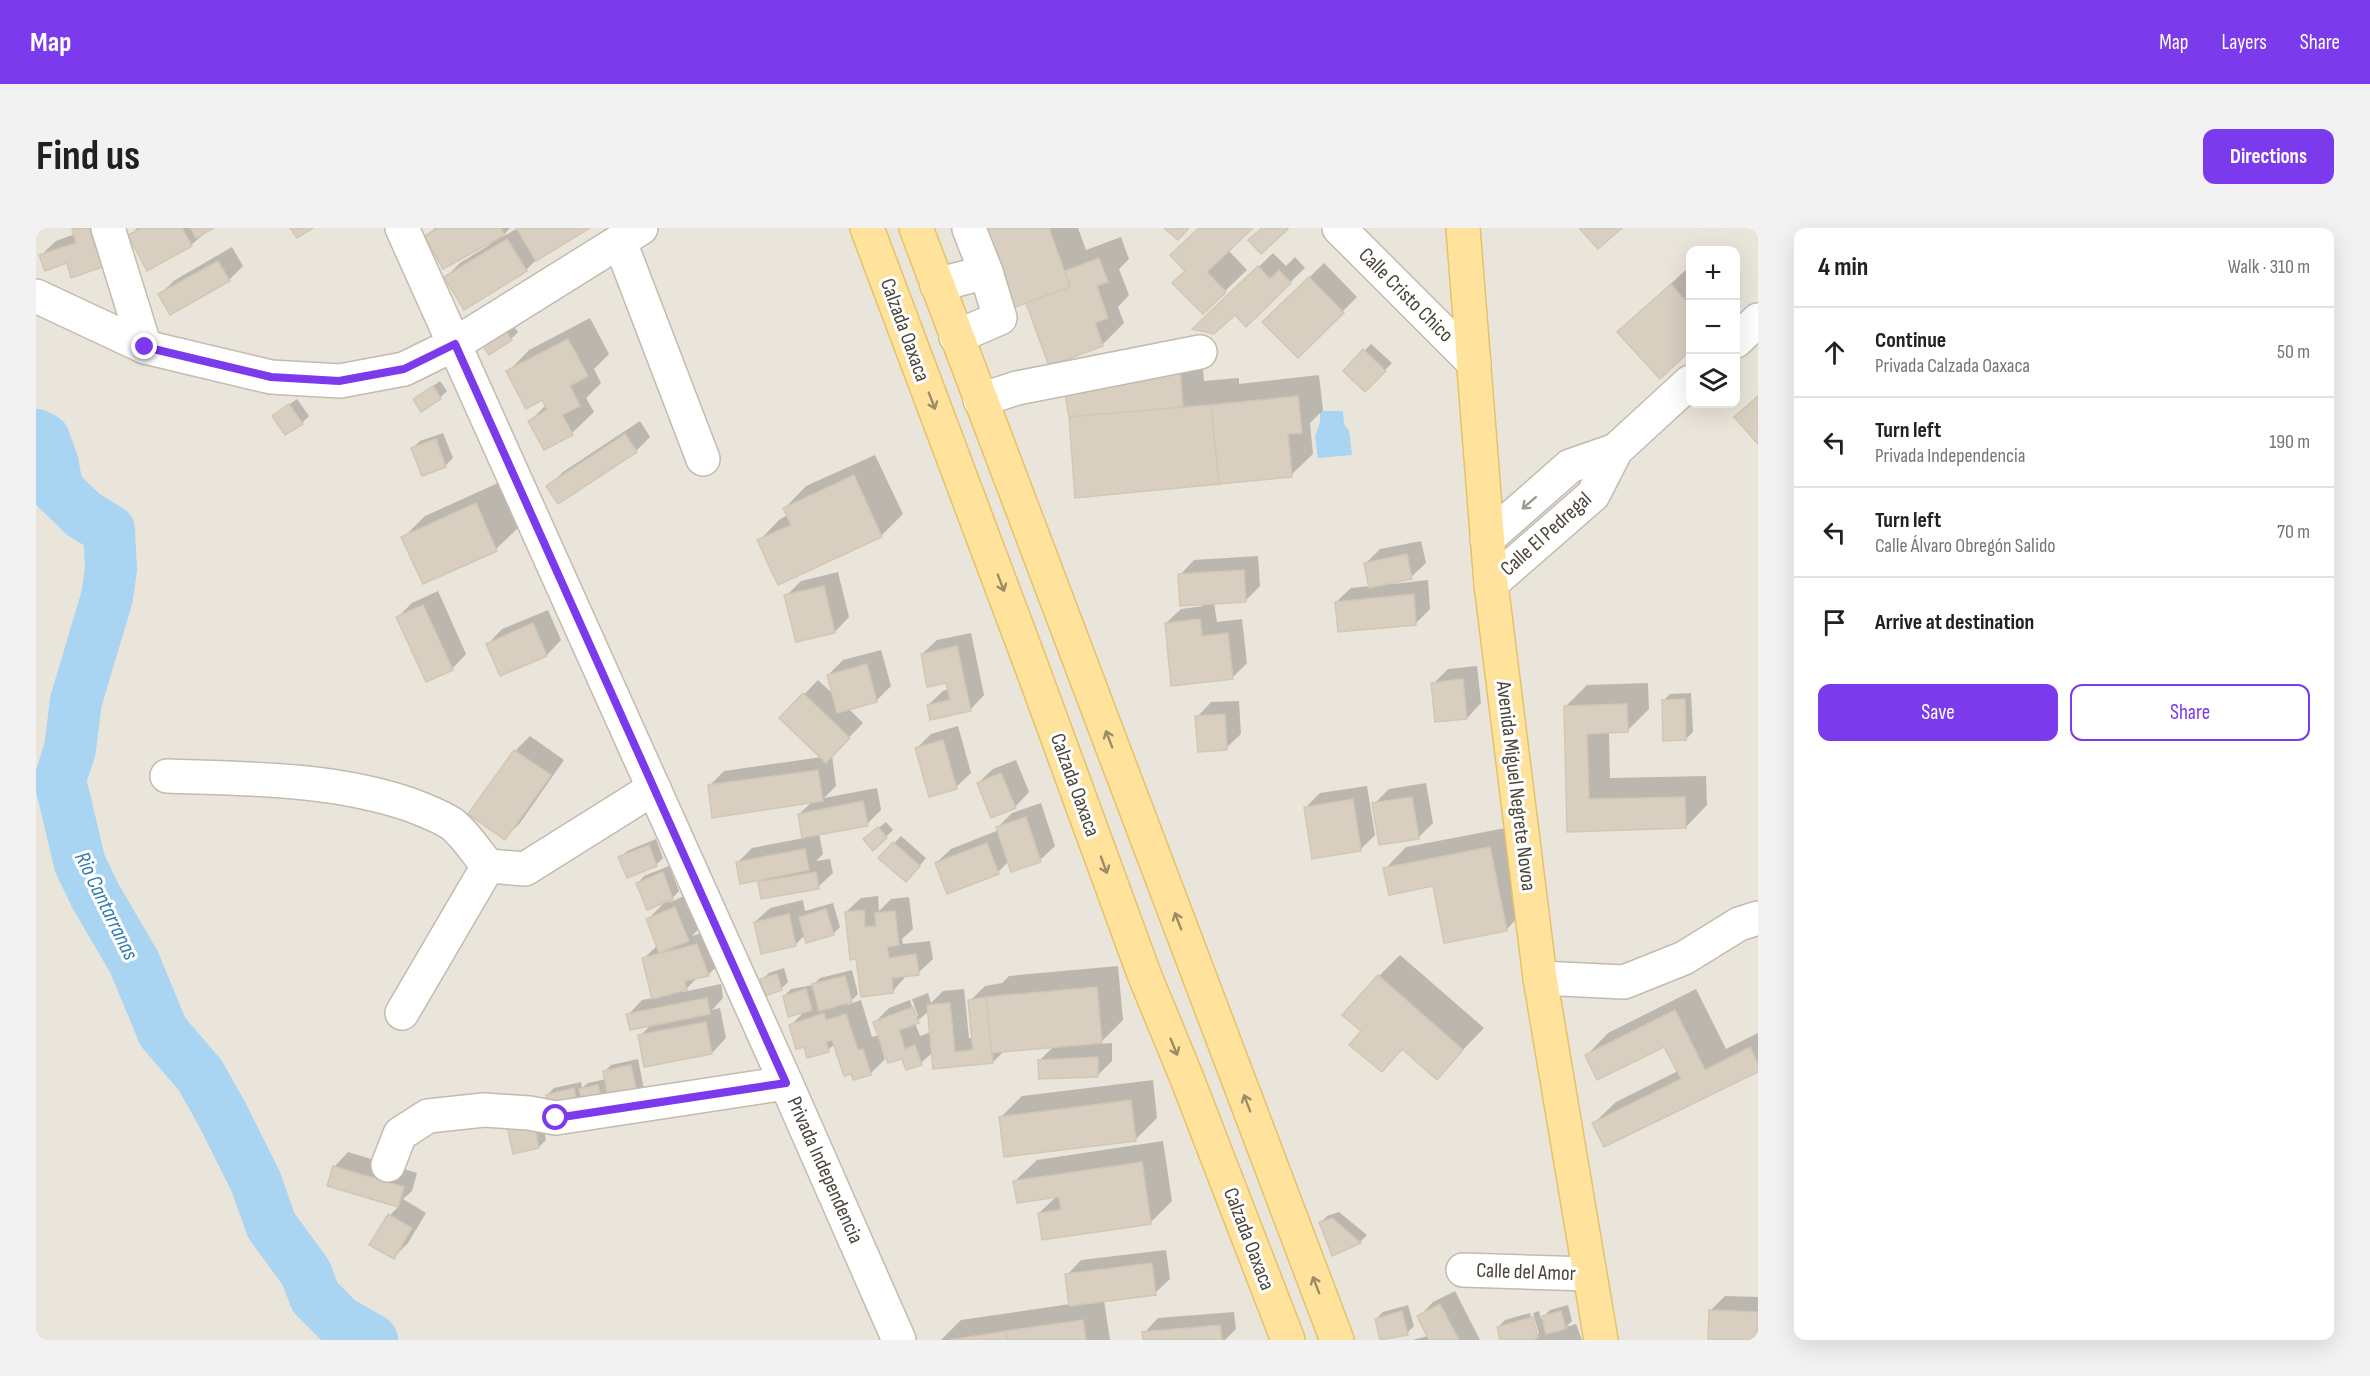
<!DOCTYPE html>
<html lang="en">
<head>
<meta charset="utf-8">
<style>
  body { margin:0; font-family:"Sofia Sans Condensed",sans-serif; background:#f2f2f2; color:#202124 }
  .controls { position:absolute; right:18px; top:18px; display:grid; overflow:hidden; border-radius:12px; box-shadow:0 6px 24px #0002 }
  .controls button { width:54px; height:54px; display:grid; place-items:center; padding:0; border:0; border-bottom:2px solid #e0e0e0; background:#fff; color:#202124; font:30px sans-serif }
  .stop { position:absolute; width:18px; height:18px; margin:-14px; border:4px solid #7c3aed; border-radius:50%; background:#fff }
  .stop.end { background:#7c3aed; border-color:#fff; box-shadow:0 2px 6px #0008 }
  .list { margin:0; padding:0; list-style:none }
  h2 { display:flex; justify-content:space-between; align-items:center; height:78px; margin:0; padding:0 24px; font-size:26px }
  h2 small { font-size:20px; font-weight:400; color:#757577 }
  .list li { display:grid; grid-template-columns:39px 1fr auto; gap:18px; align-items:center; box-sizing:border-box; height:90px; padding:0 24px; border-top:2px solid #e0e0e0 }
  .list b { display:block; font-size:22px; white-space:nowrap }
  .list p { margin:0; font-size:20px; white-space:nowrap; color:#757577 }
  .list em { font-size:20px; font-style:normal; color:#757577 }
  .actions { display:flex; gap:12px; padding:18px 24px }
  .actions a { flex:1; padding:14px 0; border:2px solid #7c3aed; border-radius:12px; text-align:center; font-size:21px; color:#7c3aed }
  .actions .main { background:#7c3aed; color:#fff }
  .icon { flex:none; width:33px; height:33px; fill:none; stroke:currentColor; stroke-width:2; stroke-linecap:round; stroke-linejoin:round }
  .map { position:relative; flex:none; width:1722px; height:1112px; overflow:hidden; border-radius:12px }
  header { display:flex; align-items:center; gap:36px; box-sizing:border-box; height:84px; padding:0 30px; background:#7c3aed; color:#fff }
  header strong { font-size:28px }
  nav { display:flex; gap:33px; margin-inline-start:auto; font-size:21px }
  .intro { display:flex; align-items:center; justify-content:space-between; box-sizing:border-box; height:144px; padding:0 36px }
  h1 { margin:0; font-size:42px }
  .button { padding:15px 27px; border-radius:12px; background:#7c3aed; color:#fff; font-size:21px; font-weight:700 }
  main { display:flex; gap:36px; padding:0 36px }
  aside { flex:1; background:#fff; border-radius:12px; box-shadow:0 6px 24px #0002 }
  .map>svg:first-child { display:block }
</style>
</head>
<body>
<header>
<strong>Map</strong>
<nav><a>Map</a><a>Layers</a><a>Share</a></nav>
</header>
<div class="intro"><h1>Find us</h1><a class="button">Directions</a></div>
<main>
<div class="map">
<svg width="1722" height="1112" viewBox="0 0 1722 1112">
  <rect width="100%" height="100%" fill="#f6f3ec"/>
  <path fill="#eae5da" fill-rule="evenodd" d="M 0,0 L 1722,0 L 1722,1112 L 0,1112 ZM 1654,22 L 1700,22 L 1700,176 L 1654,176 Z"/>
  <polygon fill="#a9d4f2" points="1284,183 1307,183 1308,196 1313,203 1316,227 1282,230 1279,209 1284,194"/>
  <g fill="#0003" fill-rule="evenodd">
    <polygon points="39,0 72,0 83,22 5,27 20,13 39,6"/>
    <polygon points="101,0 175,0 155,17 94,8"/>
    <polygon points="399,0 474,0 466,9 482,0 552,0 503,29 490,42 410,49 424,35 455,16 454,14 390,8"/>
    <polygon points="946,0 1042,0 1050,22 1085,9 1093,31 1083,41 1093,67 1082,79 1088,95 1067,116 1014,136 991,73"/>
    <polygon points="1164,0 1215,0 1192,22 1211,42 1167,84 1151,42"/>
    <polygon points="196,19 207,38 193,52 124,66 139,52"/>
    <polygon points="1237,25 1250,38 1259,29 1269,40 1210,97 1199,85 1173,87"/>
    <polygon points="1288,35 1321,69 1262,128 1228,94"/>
    <polygon points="1654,38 1654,121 1624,149 1583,104"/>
    <polygon points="554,90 573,126 558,141 565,155 550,170 558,184 536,205 494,193 510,177 506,170 472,144 493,122"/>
    <polygon points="474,93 482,104 475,111 453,108"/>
    <polygon points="1335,116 1356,135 1329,162 1309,143"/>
    <polygon points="1165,120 1168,153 1203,150 1203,156 1283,147 1287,182 1274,195 1277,226 1255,247 1034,189 1029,156"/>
    <polygon points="404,153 411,163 404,170 379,171"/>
    <polygon points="261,171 273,188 266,195 238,188"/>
    <polygon points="604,193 614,209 600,223 512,259 527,244"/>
    <polygon points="407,205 417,230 410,237 387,246 377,220 384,213"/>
    <polygon points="839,227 867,286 845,308 723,313 744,291 752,287 749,280 770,258"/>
    <polygon points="462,255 482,300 460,321 388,354 367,310 389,288"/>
    <polygon points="1385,313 1390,335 1375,349 1356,353 1357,356 1392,352 1394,381 1380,395 1300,374 1315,360 1334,358 1329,336 1344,321"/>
    <polygon points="1222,328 1224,358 1209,373 1178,375 1181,394 1206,391 1211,435 1197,449 1130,395 1145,381 1167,378 1144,347 1158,332"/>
    <polygon points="802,344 813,389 799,404 750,368 765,353"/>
    <polygon points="402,363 430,426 416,441 362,389 376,375"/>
    <polygon points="512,382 525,412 511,427 465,446 452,416 466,401"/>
    <polygon points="935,405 948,467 934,482 892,477 907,463 913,461 912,453 886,426 901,412"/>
    <polygon points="845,422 855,458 840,473 812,480 827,495 796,527 800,558 788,570 841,560 845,582 831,596 783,605 787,626 780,633 794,631 797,645 782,659 724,654 729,649 701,635 716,620 768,610 763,586 776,574 673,558 688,543 786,529 745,490 782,452 798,467 792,447 807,432"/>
    <polygon points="1441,438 1445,475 1431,490 1397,456 1412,441"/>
    <polygon points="1612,455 1613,481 1591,503 1573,503 1574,550 1670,548 1671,577 1650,599 1533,603 1529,479 1551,457"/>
    <polygon points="1655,465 1657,504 1650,511 1627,473 1634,466"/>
    <polygon points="1203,473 1205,506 1190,520 1161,489 1175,474"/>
    <polygon points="922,498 935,545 920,559 881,520 895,506"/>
    <polygon points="494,508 528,532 484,595 469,610 435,586 479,523"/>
    <polygon points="980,532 993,564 979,579 942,555 957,541"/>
    <polygon points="1390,555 1397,595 1383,609 1338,576 1353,561"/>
    <polygon points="1331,558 1339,607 1324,622 1270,579 1284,565"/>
    <polygon points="1005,575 1019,618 1004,632 973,633 962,644 900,635 915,621 963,602 962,599 976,585"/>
    <polygon points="850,594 857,602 837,621 836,605"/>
    <polygon points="1475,599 1491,680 1470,702 1399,656 1349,641 1370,619"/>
    <polygon points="865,608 890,630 877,646 844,630"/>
    <polygon points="620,611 627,630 620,637 584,630 591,623"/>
    <polygon points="633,638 643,663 632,675 653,666 666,697 656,708 676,702 687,732 673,746 662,749 647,764 685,756 687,770 676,782 684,780 690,810 676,825 604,808 615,797 592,787 606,772 617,770 607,731 622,717 611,692 631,672 602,655 608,648"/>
    <polygon points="842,668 843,683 855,671 873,669 877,701 866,711 867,716 894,713 897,731 882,745 871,747 857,763 822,730 810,684 825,670"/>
    <polygon points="767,672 769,683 797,675 804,699 797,706 769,707 759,717 719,694 734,680"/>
    <polygon points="1364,727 1448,800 1401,849 1368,820 1346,842 1327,803 1343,748"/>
    <path d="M 1082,738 L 1087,792 L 1063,816 L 1076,815 L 1076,833 L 1062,847 L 1004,832 L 1018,818 L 968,823 L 957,834 L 897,824 L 885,835 L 871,841 L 866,829 L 846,814 L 844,815 L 849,831 L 834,846 L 799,816 L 792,822 L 769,817 L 755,797 L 769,783 L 748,768 L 755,761 L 777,757 L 784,750 L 816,742 L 822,766 L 811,777 L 825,772 L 836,809 L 843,807 L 839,794 L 853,780 L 892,765 L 895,775 L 907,763 L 928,761 L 933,810 L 938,810 L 934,773 L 949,758 L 966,755 L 973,748 ZM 876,771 L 882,788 L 879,788 L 874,772 ZM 893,783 L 895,804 L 884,808 L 879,795 Z"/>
    <polygon points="748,740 752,754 745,761 726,752 733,745"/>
    <polygon points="1660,761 1690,821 1722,805 1722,842 1558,895 1580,874 1642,843 1629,817 1551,827 1572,805"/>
    <polygon points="602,831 608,861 565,872 541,874 511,867 518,860 545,854 546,860 552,855 570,851 568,844 575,837"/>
    <polygon points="1117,852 1121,890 1100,911 965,889 986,868"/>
    <polygon points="504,886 510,912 503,919 473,898"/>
    <polygon points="1127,913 1136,973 1114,995 1003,985 1021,968 979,953 1001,932"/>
    <polygon points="312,924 381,945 376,963 367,971 390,985 372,1015 357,1030 335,1017 354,987 363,978 292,957 298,939"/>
    <polygon points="1303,984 1331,1007 1324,1014 1297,1026 1284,995 1291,988"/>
    <polygon points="1130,1022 1134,1051 1119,1065 1068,1072 1074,1112 905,1112 925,1092 1034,1076 1031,1047 1045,1032"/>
    <polygon points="1419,1063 1444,1112 1376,1112 1392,1108 1383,1089 1397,1074"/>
    <polygon points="1689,1068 1722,1069 1722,1112 1673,1112 1675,1082"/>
    <polygon points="1372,1077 1378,1098 1371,1105 1346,1112 1340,1091 1347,1084"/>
    <polygon points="1532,1077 1536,1093 1530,1099 1540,1096 1546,1112 1466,1112 1462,1099 1469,1092 1494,1085 1499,1106 1503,1106 1497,1085 1503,1083 1505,1091 1514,1082"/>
    <polygon points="1198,1084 1200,1101 1189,1112 1109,1112 1108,1105 1122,1090"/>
  </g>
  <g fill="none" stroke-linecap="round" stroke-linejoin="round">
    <polyline stroke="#a9d4f2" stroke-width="52" points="0,207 8,211 17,236 21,261 48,287 73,302 75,341 71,369 40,473 34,521 24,552 44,636 60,669 98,734 127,804 164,847 186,886 220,954 235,997 270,1045 279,1069 303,1093 336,1112"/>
  </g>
  <g fill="#d8cfc1" stroke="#d3c7b4" stroke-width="1.5">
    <polygon points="53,0 60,21 63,20 69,38 35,50 31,35 9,43 3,27 40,15 36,1"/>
    <polygon points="106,0 146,0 156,18 111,43 92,7"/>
    <polygon points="155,0 178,0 160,10"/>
    <polygon points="254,0 277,0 261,10"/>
    <polygon points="403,0 465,0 469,7 407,41 388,8"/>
    <polygon points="480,0 554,0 500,33"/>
    <polygon points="945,0 1013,0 1034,59 974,81"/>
    <polygon points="1128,0 1153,0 1142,12"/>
    <polygon points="1163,0 1217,0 1171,44 1190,64 1167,86 1136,55 1149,43 1134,27"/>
    <polygon points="1226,0 1251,0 1252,1 1225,26 1212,12"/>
    <polygon points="1543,0 1586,0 1562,21"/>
    <polygon points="471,11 491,43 428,82 408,49"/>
    <polygon points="1063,30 1072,54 1061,58 1072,90 1059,95 1067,118 1013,138 990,75 1034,59 1029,43"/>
    <polygon points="182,33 194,53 134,87 122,66"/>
    <polygon points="1222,38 1234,51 1243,42 1255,55 1210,99 1199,87 1178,106 1156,101"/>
    <polygon points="1273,49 1308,85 1262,130 1226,94"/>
    <polygon points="1635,56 1654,78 1654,123 1624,151 1581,104"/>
    <polygon points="467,99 476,112 453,127 444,114"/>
    <polygon points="532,111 552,148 534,158 544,178 526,187 537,207 508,222 492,193 511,182 506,172 490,181 470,143"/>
    <polygon points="1327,121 1350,143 1329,164 1307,143"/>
    <polygon points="1144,141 1147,179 1033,189 1027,155"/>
    <polygon points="397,158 405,171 385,184 377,171"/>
    <polygon points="1262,168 1266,205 1252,206 1256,249 1183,256 1175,177"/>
    <polygon points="1722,168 1722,216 1698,189"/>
    <polygon points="253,176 267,196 249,207 236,188"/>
    <polygon points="1175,177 1183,256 1039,270 1033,189"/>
    <polygon points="589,206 601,224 522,276 510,258"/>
    <polygon points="400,211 410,239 386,248 375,220"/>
    <polygon points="818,247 846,309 742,357 721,312 755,297 747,280"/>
    <polygon points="440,275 461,323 387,356 365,309"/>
    <polygon points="1371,326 1376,351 1333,360 1328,335"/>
    <polygon points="1208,342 1210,374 1144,378 1142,346"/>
    <polygon points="788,358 799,405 760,414 748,367"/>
    <polygon points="1378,366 1380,397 1302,404 1299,374"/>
    <polygon points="387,377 417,442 390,454 360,389"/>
    <polygon points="1164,391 1166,408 1192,405 1197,451 1135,458 1129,395"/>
    <polygon points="497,395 511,428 464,448 450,416"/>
    <polygon points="921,418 935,483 894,492 891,477 914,472 910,455 891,459 885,426"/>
    <polygon points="831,436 841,474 801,485 791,447"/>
    <polygon points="1427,451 1431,491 1399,494 1395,455"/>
    <polygon points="767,465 814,510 790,535 743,490"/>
    <polygon points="1649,471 1650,512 1627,513 1626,472"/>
    <polygon points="1591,476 1592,504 1551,506 1553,571 1649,569 1650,600 1531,604 1528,478"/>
    <polygon points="1189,486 1191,522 1162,524 1159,488"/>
    <polygon points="907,512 921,561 893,569 879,520"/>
    <polygon points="478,522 515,547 469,612 432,586"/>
    <polygon points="782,542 787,573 676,590 672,557"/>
    <polygon points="965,545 980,580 955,590 941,555"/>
    <polygon points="1376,569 1383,611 1343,617 1336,575"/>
    <polygon points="1317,571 1325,623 1276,631 1268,579"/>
    <polygon points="827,573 832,598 766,610 762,586"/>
    <polygon points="990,589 1005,634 975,644 960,599"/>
    <polygon points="842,599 851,610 837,623 827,611"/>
    <polygon points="857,614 884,638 870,654 842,630"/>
    <polygon points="951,615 963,646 911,666 899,635"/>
    <polygon points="613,617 621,638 591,650 582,629"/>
    <polygon points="1454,619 1471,703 1408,715 1397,658 1353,667 1347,640"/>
    <polygon points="769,621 773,642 704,656 700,634"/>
    <polygon points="627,644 637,671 611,682 600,655"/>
    <polygon points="780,644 783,661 725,671 722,654"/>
    <polygon points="639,679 653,713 623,725 610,691"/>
    <polygon points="790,681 798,707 770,715 763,689"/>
    <polygon points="828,682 829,699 840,698 839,685 859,683 863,717 851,719 853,730 880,726 883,747 856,750 857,765 825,769 820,731 814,732 809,684"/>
    <polygon points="753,686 760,718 725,726 718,694"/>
    <polygon points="661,716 673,748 649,753 651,762 616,771 606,730"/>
    <polygon points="741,746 746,762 729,768 724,751"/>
    <polygon points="1342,747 1427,822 1401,852 1366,821 1346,844 1313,817 1325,803 1306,787"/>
    <polygon points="809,748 816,774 783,783 776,756"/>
    <polygon points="1061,759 1066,815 955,825 950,769"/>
    <polygon points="770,761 776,782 752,789 747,768"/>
    <polygon points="950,769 957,835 897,841 891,777 914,775 919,824 937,822 932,772"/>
    <polygon points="671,770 674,786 594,802 590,786"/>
    <polygon points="877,779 883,795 863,802 869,821 879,817 886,837 870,842 866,831 852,835 837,794"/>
    <polygon points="1639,782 1669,842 1714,819 1722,836 1722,844 1568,919 1556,895 1645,851 1628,819 1561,852 1549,827"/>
    <polygon points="788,785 790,792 810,786 822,822 827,821 835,847 817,852 815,846 808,848 796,812 790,814 793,824 771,830 768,819 760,821 753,797"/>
    <polygon points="670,794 676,826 608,839 602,807"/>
    <polygon points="1062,829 1062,849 1003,851 1002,832"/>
    <polygon points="595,837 602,869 573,875 567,843"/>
    <polygon points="562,857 566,874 547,878 543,861"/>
    <polygon points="538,860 541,875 513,881 510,867"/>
    <polygon points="1095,872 1100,913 968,929 963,889"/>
    <polygon points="497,892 503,920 477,926 471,898"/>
    <polygon points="1106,934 1115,996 1006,1012 1002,985 1025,982 1023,969 981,975 977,953"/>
    <polygon points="297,938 368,959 362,979 291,958"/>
    <polygon points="352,986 376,1000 358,1031 333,1017"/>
    <polygon points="1296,990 1325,1015 1296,1028 1283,994"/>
    <polygon points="1116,1035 1120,1067 1033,1078 1029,1046"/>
    <polygon points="1404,1076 1423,1112 1393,1112 1381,1088"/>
    <polygon points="1673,1082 1722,1084 1721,1112 1672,1112"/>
    <polygon points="1366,1083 1372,1107 1344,1112 1339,1091"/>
    <polygon points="1525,1083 1530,1101 1510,1106 1506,1088"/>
    <polygon points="1497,1089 1502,1110 1495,1112 1464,1112 1461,1099"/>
    <polygon points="1047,1092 1050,1112 971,1112 970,1103"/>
    <polygon points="1184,1097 1186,1112 1107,1112 1106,1104"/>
    <polygon points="970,1103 971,1112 914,1112"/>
  </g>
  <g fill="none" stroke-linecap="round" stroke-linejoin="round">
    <defs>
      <g id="minor">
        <polyline points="72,0 109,119"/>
        <polyline points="366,0 750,855 863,1112"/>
        <polyline points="1303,0 1438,135"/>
        <polyline points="584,14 667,231"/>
        <polyline points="901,57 950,44"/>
        <polyline points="0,68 109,119 235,149 304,153 368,141 419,116 605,0"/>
        <polyline points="920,109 964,90 950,44 933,1"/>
        <polyline points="1700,113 1722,92"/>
        <polyline points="944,172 981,160 1164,124"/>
        <polyline points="1451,311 1534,238 1580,222"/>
        <polyline points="1455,356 1557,267 1580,222 1654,154"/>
        <path d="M 131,548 C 212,551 297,550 375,577 C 388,582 404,588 416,596 C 430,607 441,625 452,638 L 489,641 L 618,560"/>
        <polyline points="1504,750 1588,754 1648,730 1703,696 1722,690"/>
        <polyline points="366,785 452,638"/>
        <polyline points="352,937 364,906 392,888 448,882 493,885 520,890 750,855"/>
        <polyline points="1427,1042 1553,1046"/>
      </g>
      <g id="major">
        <polyline points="831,0 998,445 1108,746 1150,848 1252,1112"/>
        <polyline points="880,0 1301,1112"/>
        <polyline points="1427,0 1455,356 1504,750 1565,1112"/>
      </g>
    </defs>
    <use href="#minor" stroke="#c2bbae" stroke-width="36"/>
    <use href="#major" stroke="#e6c16a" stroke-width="36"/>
    <use href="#minor" stroke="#fff" stroke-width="33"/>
    <use href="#major" stroke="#ffe39c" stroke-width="33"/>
  </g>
  <defs><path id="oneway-shaft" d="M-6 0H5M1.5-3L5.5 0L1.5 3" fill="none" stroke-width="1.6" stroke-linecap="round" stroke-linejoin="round" transform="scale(1.5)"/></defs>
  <g stroke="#9c8c66">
    <use href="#oneway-shaft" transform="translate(896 173) rotate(69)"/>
    <use href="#oneway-shaft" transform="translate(965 355) rotate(69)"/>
    <use href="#oneway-shaft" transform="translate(1073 511) rotate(-111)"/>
    <use href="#oneway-shaft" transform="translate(1068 637) rotate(70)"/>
    <use href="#oneway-shaft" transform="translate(1142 693) rotate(-111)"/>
    <use href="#oneway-shaft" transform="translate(1138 819) rotate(68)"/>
    <use href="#oneway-shaft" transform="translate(1211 875) rotate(-111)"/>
    <use href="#oneway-shaft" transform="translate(1280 1057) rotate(-111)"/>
  </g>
  <use stroke="#9c9892" href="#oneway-shaft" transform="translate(1493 275) rotate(139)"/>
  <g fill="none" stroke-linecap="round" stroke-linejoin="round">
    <polyline stroke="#7c3aed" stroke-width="8" points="109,119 235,149 303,153 368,141 419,116 750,855 520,890"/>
  </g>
  <g text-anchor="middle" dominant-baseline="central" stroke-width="6" stroke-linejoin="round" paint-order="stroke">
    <g font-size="21" fill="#4b4439" stroke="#fff">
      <text transform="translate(1370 67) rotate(45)">Calle Cristo Chico</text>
      <text transform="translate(869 102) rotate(70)">Calzada Oaxaca</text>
      <text transform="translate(1510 306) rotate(-42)">Calle El Pedregal</text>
      <text transform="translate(1039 557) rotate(70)">Calzada Oaxaca</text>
      <text transform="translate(1480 558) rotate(83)">Avenida Miguel Negrete Novoa</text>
      <text transform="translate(789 942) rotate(66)">Privada Independencia</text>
      <text transform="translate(1213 1011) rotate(69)">Calzada Oaxaca</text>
      <text transform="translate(1490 1044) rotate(2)">Calle del Amor</text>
    </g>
    <g font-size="22" font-style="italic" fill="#2e7ab2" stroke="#fff">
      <text transform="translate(70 678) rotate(64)">Rio Cantarranas</text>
    </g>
  </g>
</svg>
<div class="controls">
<button>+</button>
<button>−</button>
<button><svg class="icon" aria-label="layers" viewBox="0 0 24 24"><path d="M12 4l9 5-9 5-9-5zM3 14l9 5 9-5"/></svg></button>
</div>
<div class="stop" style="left:520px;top:890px"></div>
<div class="stop end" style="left:109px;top:119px"></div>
</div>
<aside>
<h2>4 min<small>Walk · 310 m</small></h2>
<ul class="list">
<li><svg class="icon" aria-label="ahead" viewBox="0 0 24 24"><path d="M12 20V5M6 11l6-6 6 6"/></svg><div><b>Continue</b><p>Privada Calzada Oaxaca</p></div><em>50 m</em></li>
<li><svg class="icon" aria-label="left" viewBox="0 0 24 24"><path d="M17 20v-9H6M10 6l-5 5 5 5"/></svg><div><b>Turn left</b><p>Privada Independencia</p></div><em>190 m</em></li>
<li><svg class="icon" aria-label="left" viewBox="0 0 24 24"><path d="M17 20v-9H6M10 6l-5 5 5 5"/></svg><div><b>Turn left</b><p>Calle Álvaro Obregón Salido</p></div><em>70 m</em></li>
<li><svg class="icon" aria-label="arrive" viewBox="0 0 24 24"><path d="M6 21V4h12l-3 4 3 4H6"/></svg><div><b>Arrive at destination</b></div></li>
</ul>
<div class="actions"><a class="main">Save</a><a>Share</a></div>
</aside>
</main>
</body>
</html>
